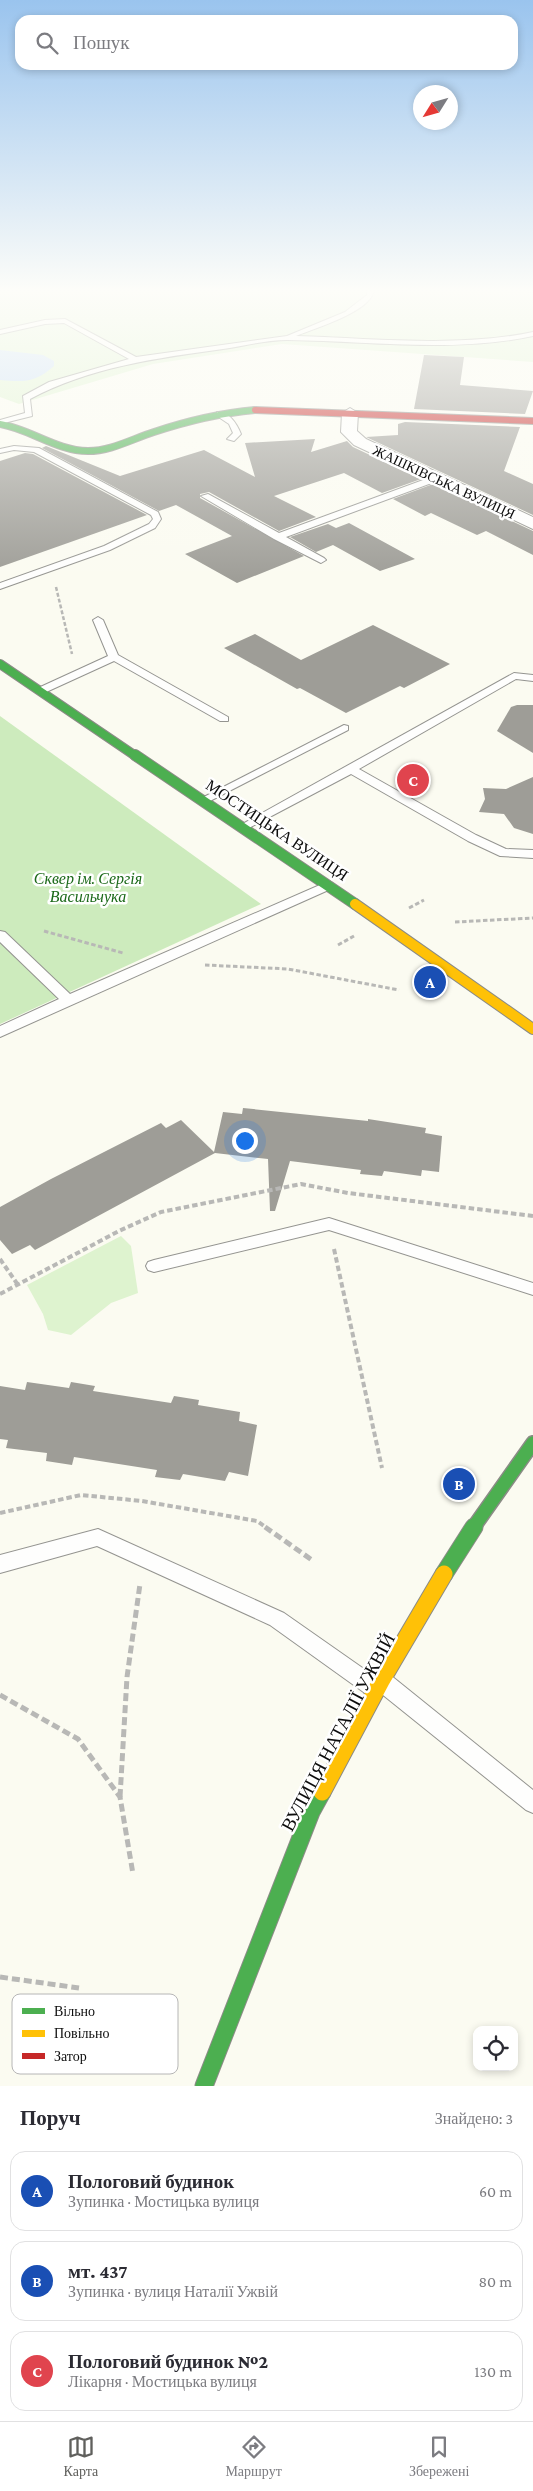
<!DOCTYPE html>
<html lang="uk">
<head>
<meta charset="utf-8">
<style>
  body { margin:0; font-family:"Crimson Pro",serif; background:#f7f7f7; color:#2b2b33 }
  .controls { position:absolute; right:15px; bottom:15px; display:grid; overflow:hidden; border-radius:10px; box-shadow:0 2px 8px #0003 }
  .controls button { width:45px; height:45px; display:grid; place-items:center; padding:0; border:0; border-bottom:1px solid #e1e1e2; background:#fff; color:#2b2b33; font:25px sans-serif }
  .compass { position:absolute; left:413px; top:85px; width:45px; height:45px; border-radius:50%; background:#fff; box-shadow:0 2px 8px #0003; rotate:233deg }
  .you { position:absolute; left:244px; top:1140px; width:18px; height:18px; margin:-12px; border:4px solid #fff; border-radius:50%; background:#1a73e8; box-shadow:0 0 0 8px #1a73e833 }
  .badge { display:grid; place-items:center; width:32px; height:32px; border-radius:50%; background:#60605d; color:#fff; font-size:16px; font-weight:700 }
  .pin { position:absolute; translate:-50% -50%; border:2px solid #fff; box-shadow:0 1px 5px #0006 }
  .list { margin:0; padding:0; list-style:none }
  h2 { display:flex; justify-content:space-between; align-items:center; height:65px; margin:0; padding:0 20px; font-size:21px }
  h2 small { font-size:16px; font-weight:400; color:#7c7c81 }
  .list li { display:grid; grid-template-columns:32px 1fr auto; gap:15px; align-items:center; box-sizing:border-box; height:80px; margin:0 10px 10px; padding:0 10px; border:1px solid #e1e1e2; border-radius:15px }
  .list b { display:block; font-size:19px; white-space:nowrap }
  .list p { margin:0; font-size:16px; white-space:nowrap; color:#7c7c81 }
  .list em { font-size:16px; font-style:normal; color:#7c7c81 }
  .icon { flex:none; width:28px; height:28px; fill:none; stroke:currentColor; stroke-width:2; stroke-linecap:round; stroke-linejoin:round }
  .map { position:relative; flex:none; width:533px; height:2086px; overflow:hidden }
  .search { position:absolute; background:#fff; box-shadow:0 2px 8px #0003; left:15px; right:15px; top:15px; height:55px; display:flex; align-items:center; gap:12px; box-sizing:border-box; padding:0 18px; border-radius:15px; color:#7c7c81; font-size:19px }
  .sheet { height:335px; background:#fff }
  nav { display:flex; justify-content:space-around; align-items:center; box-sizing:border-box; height:70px; border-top:1px solid #e1e1e2; background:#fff; font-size:14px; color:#7c7c81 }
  nav a { display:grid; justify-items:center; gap:2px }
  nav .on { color:#60605d }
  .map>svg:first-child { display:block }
</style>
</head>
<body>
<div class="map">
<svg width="533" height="2086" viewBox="0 0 533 2086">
  <rect width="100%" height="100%" fill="#fbfbf1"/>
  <g fill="#def3cf">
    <polygon points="0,290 533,290 533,362 282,344 153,364 19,404 0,397"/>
    <polygon points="121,1236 131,1246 138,1293 111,1303 71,1335 48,1330 43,1314 27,1285"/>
  </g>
  <polygon fill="#cdebbd" points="0,716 261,904 0,1024"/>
  <path fill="#c6ddf7" d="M 0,350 L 43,355 L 54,361 L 54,366 C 35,383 24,382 0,380 Z"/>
  <g fill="#9e9d97">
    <polygon points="424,355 464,357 460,385 533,391 525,414 414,409"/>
    <polygon points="405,422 520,427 504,471 533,484 533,515 366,437 398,435 398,424"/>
    <polygon points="315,439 311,452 347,441 353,447 421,479 382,493 344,473 274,496 316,517 279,531 209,492 200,494 200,498 304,556 237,583 185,554 232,536 176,505 159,511 42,448 46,446 120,476 204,450 255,477 245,443"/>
    <polygon points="25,453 33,454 147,515 0,567 0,461"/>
    <polygon points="433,484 533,531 533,555 486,531 477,535 431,513 425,516 393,499"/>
    <polygon points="349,523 415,559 380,571 333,545 316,552 290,537 328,524 336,528"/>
    <polygon points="373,625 450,664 404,688 400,686 346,713 300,688 297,689 224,648 255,634 301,660"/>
    <polygon points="517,705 533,705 533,753 497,731 511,707"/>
    <polygon points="533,777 533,834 514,828 504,814 479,812 485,799 483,788 506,789"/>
    <polygon points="243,1108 368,1121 368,1119 426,1128 425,1133 442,1136 439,1172 422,1170 421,1176 384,1171 382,1176 360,1174 361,1170 290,1161 275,1211 270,1211 268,1159 215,1153 35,1250 30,1245 12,1254 0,1240 0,1207 51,1179 161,1123 166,1128 181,1120 214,1152 223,1112 242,1114"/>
    <polygon points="27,1382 69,1388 71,1382 95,1386 93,1391 171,1403 174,1396 199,1400 198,1405 240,1412 239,1421 257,1425 248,1476 229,1472 225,1481 183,1474 180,1480 155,1477 157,1470 74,1457 72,1465 46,1461 47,1453 6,1448 8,1440 0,1439 0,1386 25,1390"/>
  </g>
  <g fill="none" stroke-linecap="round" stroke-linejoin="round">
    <defs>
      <g id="lane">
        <path d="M 368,290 L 374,290 C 371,312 315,328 296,336 C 372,338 459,348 533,332 L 533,336 C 454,353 367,341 287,340 C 266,340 244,346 223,349 C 157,358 90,367 30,399 L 32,416 L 0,424 L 0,420 L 25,413 L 23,396 L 49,382 L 129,359 L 64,323 L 45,324 L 0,334 L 0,330 L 45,320 L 65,319 L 136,357 L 287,336 L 345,312 L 367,295 Z"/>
        <path d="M 217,412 C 229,411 237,424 241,434 L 234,441 L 227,439 L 233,433 L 229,424 L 217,416 Z"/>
        <polygon points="14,446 39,448 158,512 161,519 155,528 110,550 0,589 0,583 104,546 149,524 153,519 151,515 34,452 14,450 0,453 0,449"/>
        <polygon points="434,476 438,479 437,481 286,537 324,558 326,560 321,563 274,539 201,496 208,494 279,533"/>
        <polygon points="98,617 103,620 118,655 228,717 228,721 220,721 114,661 44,693 36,693 36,689 108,656 93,620"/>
        <polygon points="514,673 533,675 533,681 516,679 359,769 476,835 506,849 533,850 533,858 500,856 468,841 351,774 247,829 239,829 237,827"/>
        <polygon points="344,725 348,726 348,730 208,802 204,803 198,800"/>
        <polygon points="329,881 335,885 333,888 0,1037 0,1026 59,999 0,942 0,931 5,932 70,994"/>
        <polygon points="329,1218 533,1283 533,1295 329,1230 154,1272 148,1270 146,1266 148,1262 154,1260"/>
        <polygon points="98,1529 284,1613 374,1676 382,1671 389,1674 533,1790 533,1813 526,1810 383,1695 376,1699 369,1696 270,1625 97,1546 0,1573 0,1555"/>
      </g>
      <polygon id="street" points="350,408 358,413 357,431 366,439 533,517 533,529 354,445 341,432 342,413"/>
      <path id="fast-far4" d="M 0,424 C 30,429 57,451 88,451 C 111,451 132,439 154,432 C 187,421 221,413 255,410"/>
      <polyline id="fast-far3" points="0,664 137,757"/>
      <polyline id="fast-far2" points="135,755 355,904"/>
      <polyline id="fast-far1" points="473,1528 533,1443"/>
      <g id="fast">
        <polyline points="444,1574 474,1527"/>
        <polyline points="204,2086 311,1812 322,1792"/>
      </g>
      <polyline id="slow-far1" points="355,904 533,1029"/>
      <polyline id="slow" points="322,1792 381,1681 444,1574"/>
      <polyline id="jam" points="255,410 533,421"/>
    </defs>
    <use href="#lane" stroke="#949490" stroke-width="2"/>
    <use href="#street" stroke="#949490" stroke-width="2"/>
    <use href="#fast-far4" stroke="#8b8b86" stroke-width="8"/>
    <use href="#fast-far3" stroke="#8b8b86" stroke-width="10"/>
    <use href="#fast-far2" stroke="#8b8b86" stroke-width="12"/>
    <use href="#fast-far1" stroke="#8b8b86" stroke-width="16"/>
    <use href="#fast" stroke="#8b8b86" stroke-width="19"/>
    <use href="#slow-far1" stroke="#8b8b86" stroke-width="12"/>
    <use href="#slow" stroke="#8b8b86" stroke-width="19"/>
    <use href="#jam" stroke="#8b8b86" stroke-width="8"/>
    <polyline stroke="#b8b8b6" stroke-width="2" stroke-dasharray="2.5 1" stroke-linecap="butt" points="521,290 533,292"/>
    <polyline stroke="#b8b8b6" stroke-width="2.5" stroke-dasharray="4 2" stroke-linecap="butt" points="56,587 72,654"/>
    <g stroke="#b8b8b6" stroke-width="3" stroke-dasharray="4.5 2.5" stroke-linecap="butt">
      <polyline points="409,908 424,900"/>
      <polyline points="455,922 533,918"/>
      <polyline points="44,931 123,953"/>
      <polyline points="338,945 354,936"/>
      <polyline points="205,965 288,969 399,990"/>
    </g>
    <g stroke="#b8b8b6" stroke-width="4" stroke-dasharray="5.5 3" stroke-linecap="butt">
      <polyline points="334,1249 382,1468"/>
      <polyline points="0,1259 18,1285"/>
      <polyline points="0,1294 119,1231 161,1212 301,1184 348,1193 533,1216"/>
      <polyline points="0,1513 81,1495 142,1501 257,1521 267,1528"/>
    </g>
    <g stroke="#b8b8b6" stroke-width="5" stroke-dasharray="8 4" stroke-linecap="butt">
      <polyline points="265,1527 312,1560"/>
      <polyline points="0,1695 78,1739 120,1797 133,1874"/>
      <polyline points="120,1797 127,1677 140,1584"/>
      <polyline points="0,1977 79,1988"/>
    </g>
    <use href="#lane" fill="#fefefd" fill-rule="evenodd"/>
    <use href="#street" fill="#fefefd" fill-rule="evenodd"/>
    <use href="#fast-far4" stroke="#4caf50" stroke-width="6"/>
    <use href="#fast-far3" stroke="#4caf50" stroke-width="8"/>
    <use href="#fast-far2" stroke="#4caf50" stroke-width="10"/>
    <use href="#fast-far1" stroke="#4caf50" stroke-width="13"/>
    <use href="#fast" stroke="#4caf50" stroke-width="17"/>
    <use href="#slow-far1" stroke="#ffc107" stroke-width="10"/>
    <use href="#slow" stroke="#ffc107" stroke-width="17"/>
    <use href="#jam" stroke="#c62828" stroke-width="6"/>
  </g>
  <linearGradient id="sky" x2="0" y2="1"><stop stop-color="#9ac4ee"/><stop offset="0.5" stop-color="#fdfdf9"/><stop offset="1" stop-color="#fdfdf9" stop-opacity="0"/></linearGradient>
  <rect width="533" height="582" fill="url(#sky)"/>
  <g text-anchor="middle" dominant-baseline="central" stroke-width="5" stroke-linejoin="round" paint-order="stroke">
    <g font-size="14" fill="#0d0d0d" stroke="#fff">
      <text transform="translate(444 482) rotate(25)">ЖАШКІВСЬКА ВУЛИЦЯ</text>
    </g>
    <g font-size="16" fill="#0d0d0d" stroke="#fff">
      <text transform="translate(277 830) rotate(34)">МОСТИЦЬКА ВУЛИЦЯ</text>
    </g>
    <g font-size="16" font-style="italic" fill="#1b6919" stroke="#fff">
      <text x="88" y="878">Сквер ім. Сергія<tspan x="88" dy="18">Васильчука</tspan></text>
    </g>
    <g font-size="19" fill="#0d0d0d" stroke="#fff">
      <text transform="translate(338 1732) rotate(-62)">ВУЛИЦЯ НАТАЛІЇ УЖВІЙ</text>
    </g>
  </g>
  <rect x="12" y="1994" width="166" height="80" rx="8" fill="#fff" stroke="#b6b6b6" stroke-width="1"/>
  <rect x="22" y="2008" width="23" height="6" fill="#4caf50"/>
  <rect x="22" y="2030" width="23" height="7" fill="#ffc107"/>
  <rect x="22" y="2053" width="23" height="6" fill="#c62828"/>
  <g font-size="14" fill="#0d0d0d">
    <text x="54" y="2016">Вільно</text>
    <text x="54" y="2038">Повільно</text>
    <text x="54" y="2061">Затор</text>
  </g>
</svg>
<div class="controls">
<button><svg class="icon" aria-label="locate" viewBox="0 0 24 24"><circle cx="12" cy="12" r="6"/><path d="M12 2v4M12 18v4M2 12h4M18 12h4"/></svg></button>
</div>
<svg class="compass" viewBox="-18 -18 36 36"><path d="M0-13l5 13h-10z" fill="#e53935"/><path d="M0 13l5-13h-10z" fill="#7c7c81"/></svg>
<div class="you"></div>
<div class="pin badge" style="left:430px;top:982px;background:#1a4fb4">A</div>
<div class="pin badge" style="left:459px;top:1484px;background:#1a4fb4">B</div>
<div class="pin badge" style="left:413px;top:780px;background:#e0444e">C</div>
<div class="search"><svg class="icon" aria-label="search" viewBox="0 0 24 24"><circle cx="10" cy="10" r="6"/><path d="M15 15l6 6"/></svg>Пошук</div>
</div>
<section class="sheet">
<h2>Поруч<small>Знайдено: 3</small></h2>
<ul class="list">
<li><span class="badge" style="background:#1a4fb4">A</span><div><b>Пологовий будинок</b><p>Зупинка · Мостицька вулиця</p></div><em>60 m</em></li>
<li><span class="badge" style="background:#1a4fb4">B</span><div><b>мт. 437</b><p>Зупинка · вулиця Наталії Ужвій</p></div><em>80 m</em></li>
<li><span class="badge" style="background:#e0444e">C</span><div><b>Пологовий будинок №2</b><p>Лікарня · Мостицька вулиця</p></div><em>130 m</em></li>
</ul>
</section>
<nav>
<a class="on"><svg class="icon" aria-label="map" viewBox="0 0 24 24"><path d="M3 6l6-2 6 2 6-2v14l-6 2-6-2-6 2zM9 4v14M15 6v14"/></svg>Карта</a>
<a><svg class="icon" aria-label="directions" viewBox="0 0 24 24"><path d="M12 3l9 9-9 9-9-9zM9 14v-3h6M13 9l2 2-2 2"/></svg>Маршрут</a>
<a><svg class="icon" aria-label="saved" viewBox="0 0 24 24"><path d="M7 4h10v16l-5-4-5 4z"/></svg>Збережені</a>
</nav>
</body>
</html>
